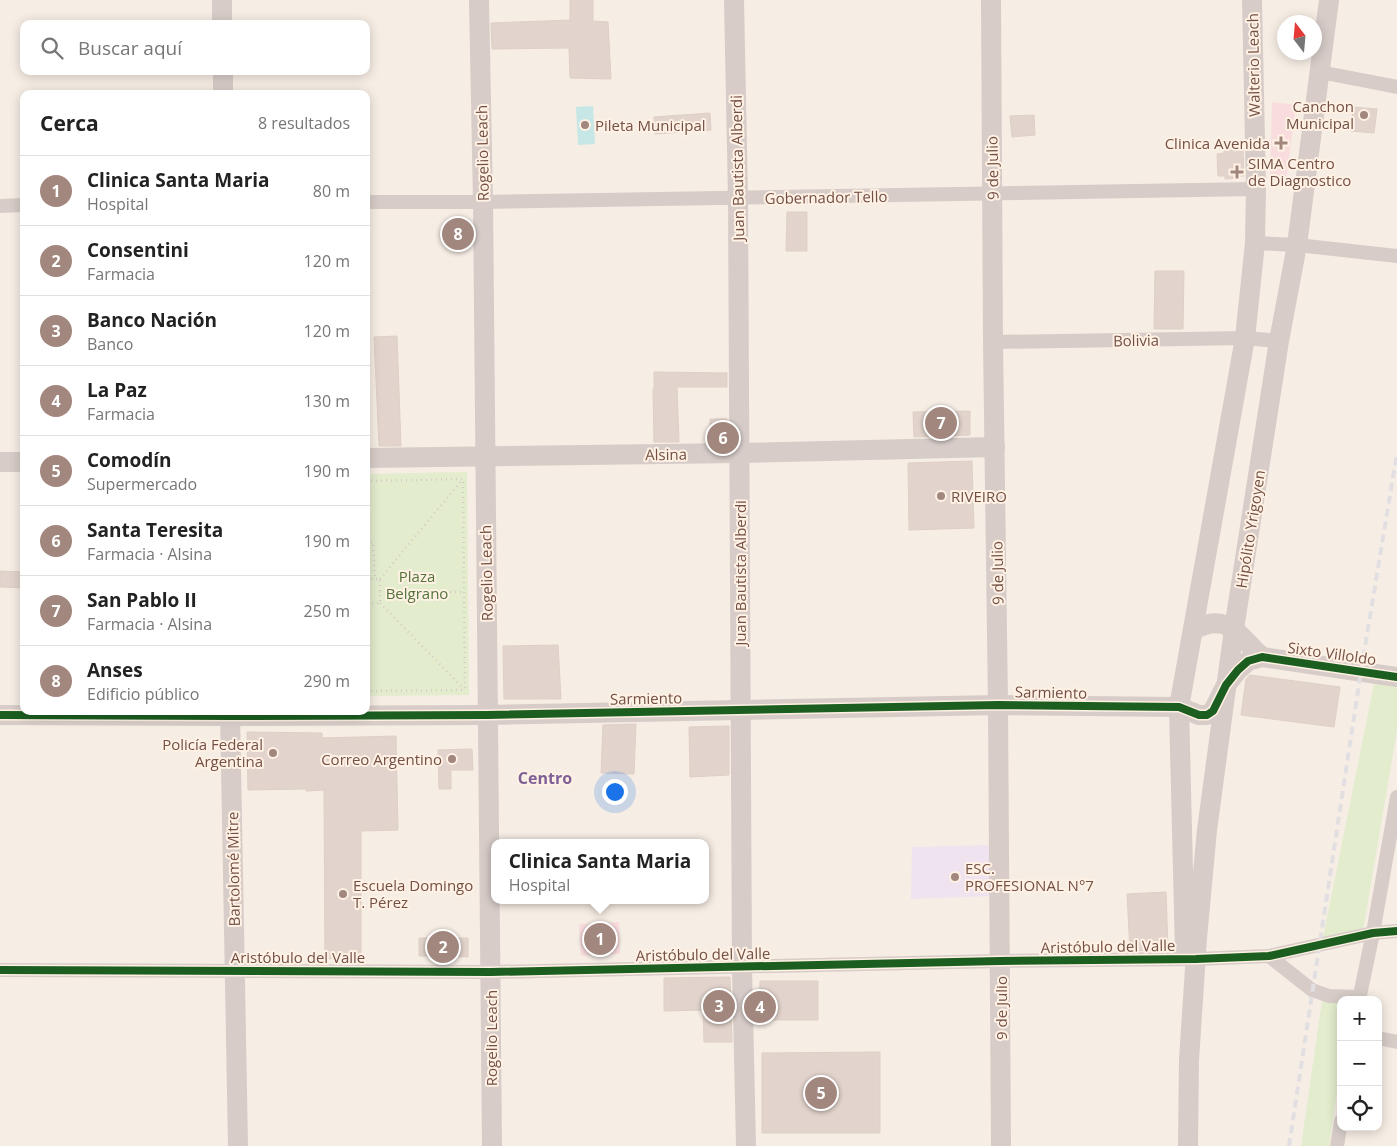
<!DOCTYPE html>
<html lang="es">
<head>
<meta charset="utf-8">
<style>
  body { margin:0; font-family:"Open Sans",sans-serif; background:#f6f6f6; color:#222 }
  .controls { position:absolute; right:15px; bottom:15px; display:grid; overflow:hidden; border-radius:10px; box-shadow:0 2px 12px #0003 }
  .controls button { width:45px; height:45px; display:grid; place-items:center; padding:0; border:0; border-bottom:1px solid #e0e0e0; background:#fff; color:#222; font:25px sans-serif }
  .compass { position:absolute; left:1277px; top:15px; width:45px; height:45px; border-radius:50%; background:#fff; box-shadow:0 2px 12px #0003; rotate:344deg }
  .you { position:absolute; left:614px; top:791px; width:18px; height:18px; margin:-12px; border:4px solid #fff; border-radius:50%; background:#1a73e8; box-shadow:0 0 0 8px #1a73e833 }
  .badge { display:grid; place-items:center; width:32px; height:32px; border-radius:50%; background:#a1877d; color:#fff; font-size:16px; font-weight:700 }
  .pin { position:absolute; translate:-50% -50%; border:2px solid #fff; box-shadow:0 1px 5px #0006 }
  .popup { position:absolute; left:491px; top:839px; width:218px; height:65px; box-sizing:border-box; display:grid; place-content:center; border-radius:10px; background:#fff; filter:drop-shadow(0 1px 4px #0005); font-size:16px; white-space:nowrap; color:#767676 }
  .popup b { font-size:19px; color:#222 }
  .popup::after { content:''; position:absolute; left:50%; top:100%; margin-left:-10px; border:10px solid transparent; border-top-color:#fff }
  .list { margin:0; padding:0; list-style:none }
  h2 { display:flex; justify-content:space-between; align-items:center; height:65px; margin:0; padding:0 20px; font-size:21px }
  h2 small { font-size:16px; font-weight:400; color:#767676 }
  .list li { display:grid; grid-template-columns:32px 1fr auto; gap:15px; align-items:center; box-sizing:border-box; height:70px; padding:0 20px; border-top:1px solid #e0e0e0 }
  .list b { display:block; font-size:19px; white-space:nowrap }
  .list p { margin:0; font-size:16px; white-space:nowrap; color:#767676 }
  .list em { font-size:16px; font-style:normal; color:#767676 }
  .icon { flex:none; width:28px; height:28px; fill:none; stroke:currentColor; stroke-width:2; stroke-linecap:round; stroke-linejoin:round }
  .map { position:relative; flex:none; width:1397px; height:1146px; overflow:hidden }
  .search { position:absolute; background:#fff; box-shadow:0 2px 12px #0003; left:20px; top:20px; width:350px; height:55px; display:flex; align-items:center; gap:12px; box-sizing:border-box; padding:0 18px; border-radius:10px; color:#767676; font-size:19px }
  .panel { position:absolute; background:#fff; box-shadow:0 2px 12px #0003; left:20px; top:90px; width:350px; height:625px; border-radius:10px }
  .map>svg:first-child { display:block }
</style>
</head>
<body>
<div class="map">
<svg width="1397" height="1146" viewBox="0 0 1397 1146">
  <rect width="100%" height="100%" fill="#f6ede4"/>
  <polygon fill="#efe3f0" points="992,845 992,896 911,899 912,847"/>
  <g fill="#f9dcde">
    <polygon points="1272,102 1296,105 1286,181 1270,180"/>
    <polygon points="619,922 620,954 581,956 579,924"/>
  </g>
  <g fill="#e3eccd">
    <polygon points="467,472 469,695 366,696 366,474"/>
    <polygon points="1375,679 1397,684 1397,730 1363,931 1323,938"/>
    <polygon points="1322,1001 1341,1003 1341,1064 1329,1146 1301,1146"/>
  </g>
  <polygon fill="#c6e7e6" points="593,106 595,144 578,145 576,107"/>
  <g fill="#e2d4cc" stroke="#dfcfc6">
    <polygon points="570,0 593,0 593,21 608,22 611,79 570,78 569,48 492,49 491,23 570,20"/>
    <polygon points="1353,107 1377,109 1374,133 1351,131"/>
    <polygon points="710,113 711,130 655,134 654,117"/>
    <polygon points="1034,115 1035,135 1012,137 1010,116"/>
    <polygon points="1224,150 1243,150 1244,176 1240,176 1239,178 1225,179 1225,176 1218,176 1217,154 1224,153"/>
    <polygon points="787,212 807,212 807,251 786,251"/>
    <polygon points="1155,271 1184,271 1183,329 1154,329"/>
    <polygon points="397,336 401,446 379,446 374,337"/>
    <polygon points="654,372 727,373 727,387 677,387 679,442 654,442 653,389 654,389"/>
    <polygon points="970,411 970,435 914,437 913,412"/>
    <polygon points="710,419 727,419 727,441 710,442"/>
    <polygon points="972,461 974,528 909,530 908,463"/>
    <polygon points="0,571 24,572 24,588 0,587"/>
    <polygon points="558,645 561,699 504,699 503,646"/>
    <polygon points="1250,675 1340,687 1334,727 1241,715 1246,679"/>
    <polygon points="636,724 634,774 601,773 603,725"/>
    <polygon points="729,726 729,775 690,777 689,727"/>
    <polygon points="247,732 322,733 322,738 396,736 398,830 361,831 361,957 325,959 324,790 306,791 306,789 248,790"/>
    <polygon points="472,749 473,770 451,770 451,789 439,789 438,750"/>
    <polygon points="1166,892 1168,950 1130,951 1127,894"/>
    <polygon points="419,938 468,938 468,957 419,956"/>
    <polygon points="730,977 732,1042 704,1042 703,1010 664,1011 664,978"/>
    <polygon points="760,981 818,981 818,1020 759,1020"/>
    <polygon points="880,1052 880,1133 762,1133 762,1053"/>
  </g>
  <g fill="none" stroke-linecap="round" stroke-linejoin="round">
    <g stroke="#d7cbc7" stroke-width="2.5" stroke-dasharray="1 4" stroke-linecap="butt">
      <polyline points="366,481 463,479 465,690"/>
      <polyline points="366,543 373,542 375,579"/>
      <polyline points="366,579 380,579 380,603 366,604"/>
      <polyline points="380,579 462,480"/>
      <polyline points="380,592 464,592"/>
      <polyline points="380,603 464,689"/>
      <polyline points="366,691 465,690"/>
    </g>
    <g stroke="#d7ccc8" stroke-width="14">
      <polyline points="1320,72 1397,87"/>
      <polyline points="366,202 483,202 1256,189"/>
      <polyline points="0,206 24,205"/>
      <polyline points="1255,243 1297,245 1397,256"/>
      <polyline points="993,342 1245,338 1279,341"/>
      <polyline points="1269,956 1312,990 1329,996 1359,997"/>
      <polyline points="0,970 491,972 1000,961 1196,959 1269,956 1373,933 1397,931"/>
      <polyline points="1359,1000 1373,933 1397,797"/>
      <polyline points="1378,1038 1397,1042"/>
      <polyline points="1337,1146 1341,1121"/>
    </g>
    <g stroke="#d7ccc8" stroke-width="20">
      <polyline points="222,0 222,24"/>
      <polyline points="479,0 483,202 492,1146"/>
      <polyline points="734,0 738,198 742,967 746,1146"/>
      <polyline points="991,0 993,342 998,705 1001,1146"/>
      <polyline points="223,71 223,94"/>
      <polyline points="366,458 740,453 995,447"/>
      <polyline points="0,462 24,462"/>
      <path d="M 1193,630 C 1228,611 1238,635 1262,657"/>
      <polyline points="230,711 238,1146"/>
      <polyline points="0,715 230,716 487,715 998,705 1179,707 1199,715 1207,715 1213,711 1226,685 1238,670 1248,661 1262,657 1397,677"/>
      <polyline points="1185,953 1179,707 1245,338 1255,243 1256,189 1252,0"/>
      <polyline points="1188,1146 1189,1060 1197,938 1207,830 1234,629 1279,341 1297,245 1329,0"/>
    </g>
    <polyline stroke="#e2dfe2" stroke-width="4" stroke-dasharray="8 5" stroke-linecap="butt" points="1289,1146 1361,671 1397,453"/>
    <defs>
      <g id="cycleway">
        <polyline points="0,715 230,716 487,715 998,705 1179,707 1199,715 1207,715 1213,711 1226,685 1238,670 1248,661 1262,657 1397,677"/>
        <polyline points="0,970 491,972 1000,961 1196,959 1269,956 1373,933 1397,931"/>
      </g>
    </defs>
    <use href="#cycleway" stroke="#fff1e4" stroke-width="11"/>
    <use href="#cycleway" stroke="#1b5e20" stroke-width="8"/>
  </g>
  <g fill="#a1877d" stroke="#fff1e4" stroke-width="2">
    <circle cx="1364" cy="115" r="5"/>
    <circle cx="585" cy="125" r="5"/>
    <path d="M1278.5 135.5h5v5h5v5h-5v5h-5v-5h-5v-5h5z"/>
    <path d="M1234.5 164.5h5v5h5v5h-5v5h-5v-5h-5v-5h5z"/>
    <circle cx="941" cy="496" r="5"/>
    <circle cx="273" cy="753" r="5"/>
    <circle cx="452" cy="759" r="5"/>
    <circle cx="955" cy="877" r="5"/>
    <circle cx="343" cy="894" r="5"/>
  </g>
  <g text-anchor="middle" dominant-baseline="central" stroke-width="4" stroke-linejoin="round" paint-order="stroke">
    <g font-size="15" fill="#735045" stroke="#fff1e4">
      <text transform="translate(1253 65) rotate(-91)">Walterio Leach</text>
      <text transform="translate(482 153) rotate(-91)">Rogelio Leach</text>
      <text transform="translate(737 168) rotate(-91)">Juan Bautista Alberdi</text>
      <text transform="translate(992 168) rotate(-91)">9 de Julio</text>
      <text transform="translate(826 197) rotate(-1)">Gobernador Tello</text>
      <text transform="translate(1136 340) rotate(-1)">Bolivia</text>
      <text transform="translate(666 454) rotate(-1)">Alsina</text>
      <text transform="translate(1250 529) rotate(-81)">Hipólito Yrigoyen</text>
      <text transform="translate(486 573) rotate(-91)">Rogelio Leach</text>
      <text transform="translate(740 573) rotate(-90)">Juan Bautista Alberdi</text>
      <text transform="translate(997 573) rotate(-91)">9 de Julio</text>
      <text transform="translate(1332 653) rotate(8)">Sixto Villoldo</text>
      <text transform="translate(1051 692) rotate(1)">Sarmiento</text>
      <text transform="translate(646 698) rotate(-1)">Sarmiento</text>
      <text transform="translate(233 869) rotate(-91)">Bartolomé Mitre</text>
      <text transform="translate(1108 946) rotate(-1)">Aristóbulo del Valle</text>
      <text transform="translate(703 954) rotate(-1)">Aristóbulo del Valle</text>
      <text x="298" y="957">Aristóbulo del Valle</text>
      <text transform="translate(1001 1008) rotate(-90)">9 de Julio</text>
      <text transform="translate(491 1038) rotate(-90)">Rogelio Leach</text>
    </g>
    <g font-size="15" fill="#735045" stroke="#fff1e4" text-anchor="start">
      <text x="1354" y="106" text-anchor="end">Canchon<tspan x="1354" dy="17">Municipal</tspan></text>
      <text x="595" y="125">Pileta Municipal</text>
      <text x="1270" y="143" text-anchor="end">Clinica Avenida</text>
      <text x="1248" y="163">SIMA Centro<tspan x="1248" dy="17">de Diagnostico</tspan></text>
      <text x="951" y="496">RIVEIRO</text>
      <text x="263" y="744" text-anchor="end">Policía Federal<tspan x="263" dy="17">Argentina</tspan></text>
      <text x="442" y="759" text-anchor="end">Correo Argentino</text>
      <text x="965" y="868">ESC.<tspan x="965" dy="17">PROFESIONAL N°7</tspan></text>
      <text x="353" y="885">Escuela Domingo<tspan x="353" dy="17">T. Pérez</tspan></text>
    </g>
    <g font-size="15" fill="#52743a" stroke="#fff1e4">
      <text x="417" y="576">Plaza<tspan x="417" dy="17">Belgrano</tspan></text>
    </g>
    <g font-size="16" font-weight="bold" fill="#7e6097" stroke="#fff1e4">
      <text x="545" y="778">Centro</text>
    </g>
  </g>
</svg>
<div class="controls">
<button>+</button>
<button>−</button>
<button><svg class="icon" aria-label="locate" viewBox="0 0 24 24"><circle cx="12" cy="12" r="6"/><path d="M12 2v4M12 18v4M2 12h4M18 12h4"/></svg></button>
</div>
<svg class="compass" viewBox="-18 -18 36 36"><path d="M0-13l5 13h-10z" fill="#e53935"/><path d="M0 13l5-13h-10z" fill="#767676"/></svg>
<div class="you"></div>
<div class="pin badge" style="left:600px;top:939px">1</div>
<div class="popup"><b>Clinica Santa Maria</b>Hospital</div>
<div class="pin badge" style="left:443px;top:947px">2</div>
<div class="pin badge" style="left:719px;top:1006px">3</div>
<div class="pin badge" style="left:760px;top:1007px">4</div>
<div class="pin badge" style="left:821px;top:1093px">5</div>
<div class="pin badge" style="left:723px;top:438px">6</div>
<div class="pin badge" style="left:941px;top:423px">7</div>
<div class="pin badge" style="left:458px;top:234px">8</div>
<div class="search"><svg class="icon" aria-label="search" viewBox="0 0 24 24"><circle cx="10" cy="10" r="6"/><path d="M15 15l6 6"/></svg>Buscar aquí</div>
<section class="panel">
<h2>Cerca<small>8 resultados</small></h2>
<ul class="list">
<li><span class="badge">1</span><div><b>Clinica Santa Maria</b><p>Hospital</p></div><em>80 m</em></li>
<li><span class="badge">2</span><div><b>Consentini</b><p>Farmacia</p></div><em>120 m</em></li>
<li><span class="badge">3</span><div><b>Banco Nación</b><p>Banco</p></div><em>120 m</em></li>
<li><span class="badge">4</span><div><b>La Paz</b><p>Farmacia</p></div><em>130 m</em></li>
<li><span class="badge">5</span><div><b>Comodín</b><p>Supermercado</p></div><em>190 m</em></li>
<li><span class="badge">6</span><div><b>Santa Teresita</b><p>Farmacia · Alsina</p></div><em>190 m</em></li>
<li><span class="badge">7</span><div><b>San Pablo II</b><p>Farmacia · Alsina</p></div><em>250 m</em></li>
<li><span class="badge">8</span><div><b>Anses</b><p>Edificio público</p></div><em>290 m</em></li>
</ul>
</section>
</div>
</body>
</html>
